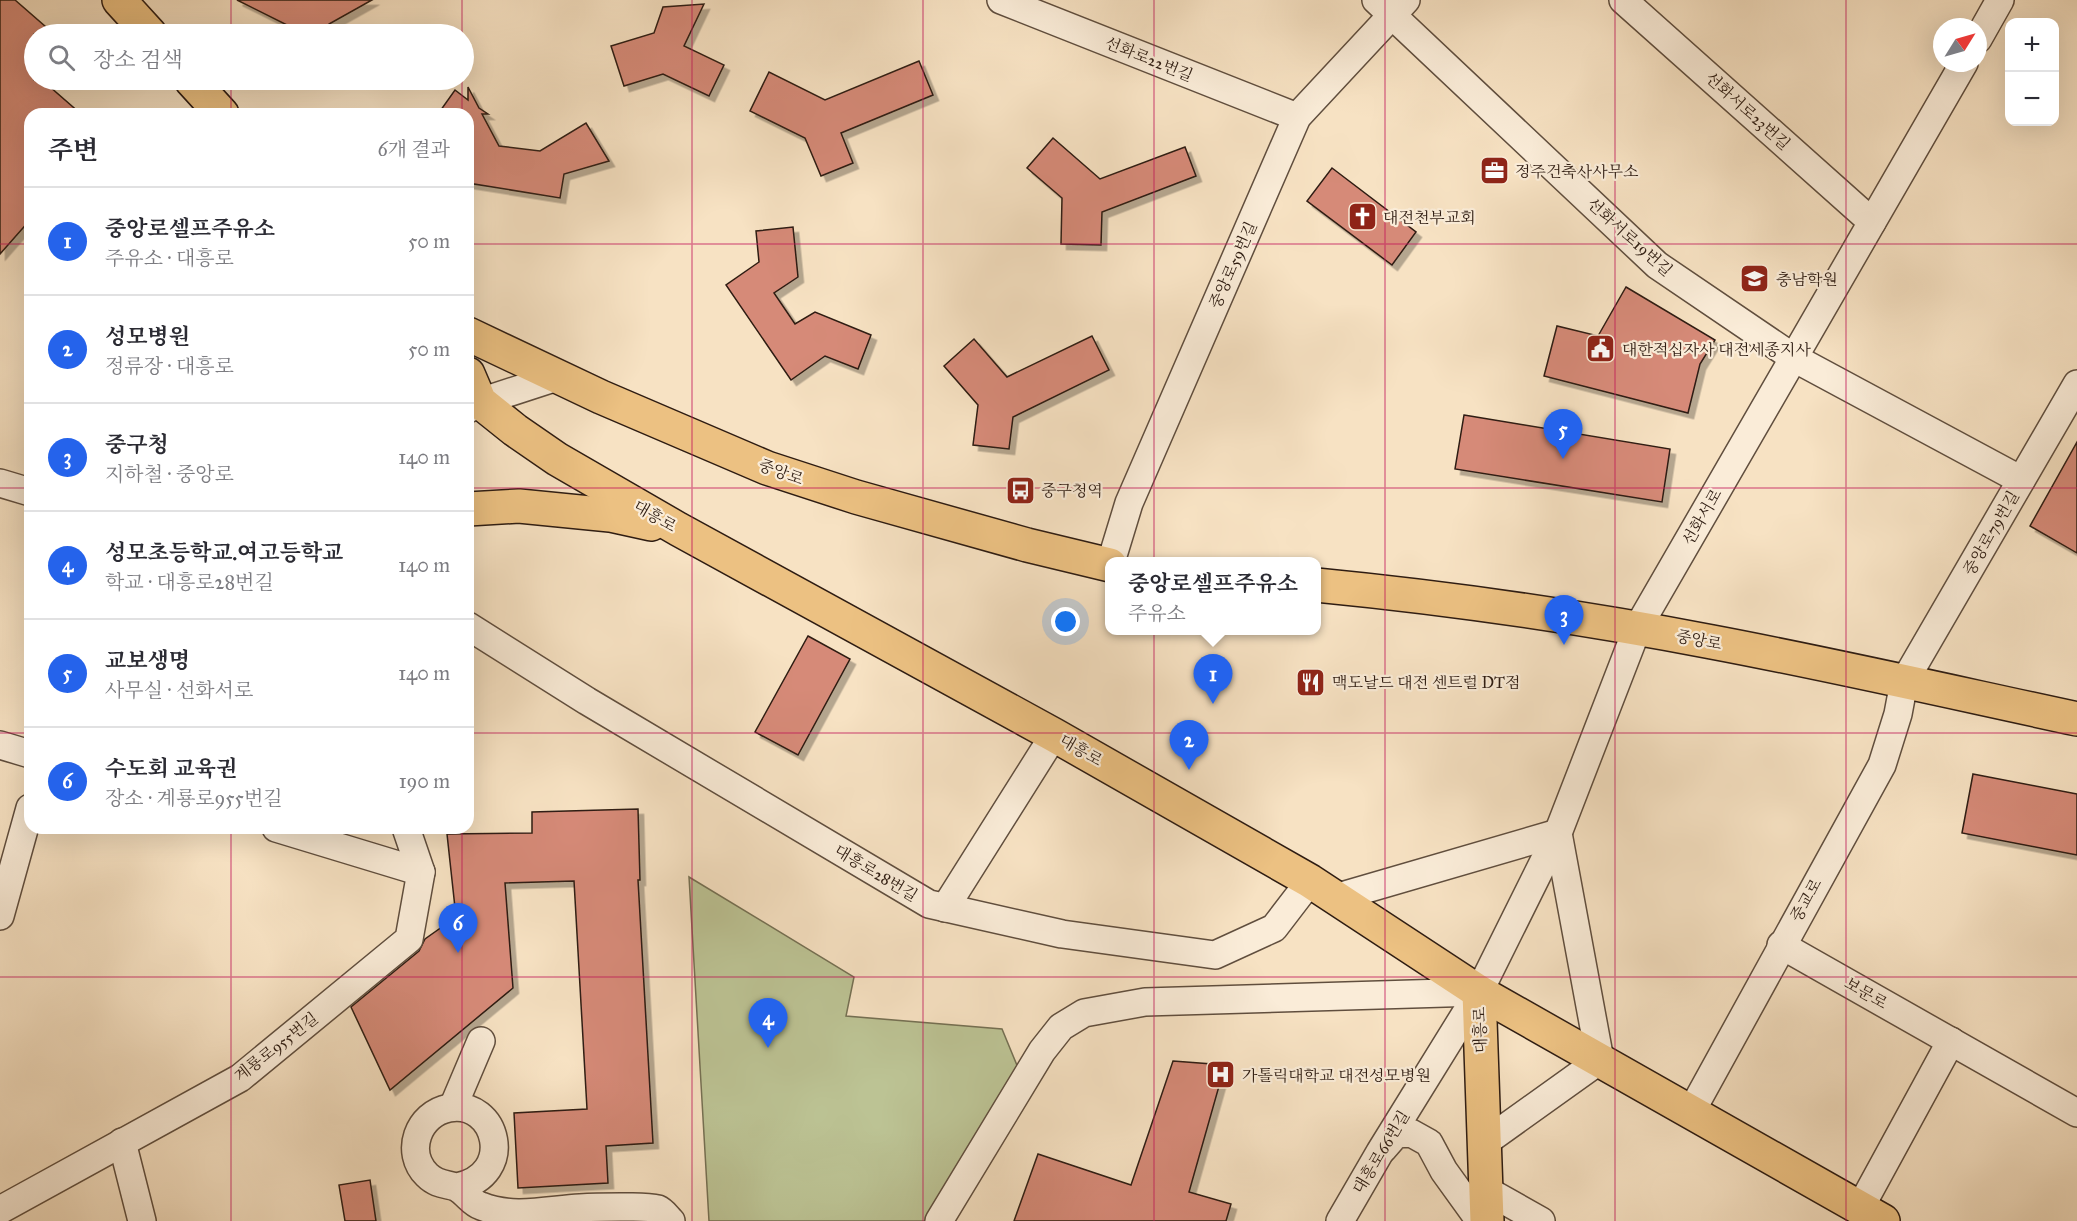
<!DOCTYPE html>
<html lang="ko">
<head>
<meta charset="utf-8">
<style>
  body { margin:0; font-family:"IM FELL Great Primer","Noto Serif KR",serif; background:#f2f2f3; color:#2b2b33 }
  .controls { position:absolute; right:18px; top:18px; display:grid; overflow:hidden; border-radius:12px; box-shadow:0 6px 24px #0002 }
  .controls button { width:54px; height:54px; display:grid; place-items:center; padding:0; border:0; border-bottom:2px solid #e1e1e2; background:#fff; color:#2b2b33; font:30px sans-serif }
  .compass { position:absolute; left:1933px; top:18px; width:54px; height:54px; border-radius:50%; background:#fff; box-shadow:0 6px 24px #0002; rotate:53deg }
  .you { position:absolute; left:1066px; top:622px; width:21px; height:21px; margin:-15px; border:4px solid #fff; border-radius:50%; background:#1a73e8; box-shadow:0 0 0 9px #1a73e833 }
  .badge { display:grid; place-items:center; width:39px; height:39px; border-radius:50%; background:#2563eb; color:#fff; font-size:20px; font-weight:700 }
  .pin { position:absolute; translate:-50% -50px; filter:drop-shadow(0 2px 3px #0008) }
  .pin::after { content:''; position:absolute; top:32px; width:21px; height:18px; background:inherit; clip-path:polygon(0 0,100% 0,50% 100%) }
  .popup { position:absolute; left:1105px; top:557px; width:216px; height:78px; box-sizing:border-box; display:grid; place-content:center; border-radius:12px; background:#fff; filter:drop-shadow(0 2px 4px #0005); font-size:20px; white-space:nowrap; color:#7c7c81 }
  .popup b { font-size:22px; color:#2b2b33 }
  .popup::after { content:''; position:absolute; left:50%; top:100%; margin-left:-12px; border:12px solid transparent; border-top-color:#fff }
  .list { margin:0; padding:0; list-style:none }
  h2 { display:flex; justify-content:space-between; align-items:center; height:78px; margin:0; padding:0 24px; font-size:26px }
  h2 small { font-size:20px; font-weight:400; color:#7c7c81 }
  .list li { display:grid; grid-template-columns:39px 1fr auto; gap:18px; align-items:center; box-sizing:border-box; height:108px; padding:0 24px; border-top:2px solid #e1e1e2 }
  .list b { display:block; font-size:22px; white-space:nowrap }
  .list p { margin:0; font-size:20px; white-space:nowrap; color:#7c7c81 }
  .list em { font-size:20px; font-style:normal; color:#7c7c81 }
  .icon { flex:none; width:33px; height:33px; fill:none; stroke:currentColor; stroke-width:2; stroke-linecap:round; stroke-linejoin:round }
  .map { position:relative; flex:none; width:2077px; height:1221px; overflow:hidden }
  .search { position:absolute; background:#fff; box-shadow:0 6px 24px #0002; left:24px; top:24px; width:450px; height:66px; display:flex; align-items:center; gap:15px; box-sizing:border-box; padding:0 21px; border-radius:33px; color:#7c7c81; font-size:22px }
  .panel { position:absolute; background:#fff; box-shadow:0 6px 24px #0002; left:24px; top:108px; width:450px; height:726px; border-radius:18px }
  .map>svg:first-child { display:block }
</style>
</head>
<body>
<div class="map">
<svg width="2077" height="1221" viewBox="0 0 2077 1221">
  <defs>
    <filter id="shadow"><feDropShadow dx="5.5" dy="5.5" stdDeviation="0" flood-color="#0004"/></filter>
  </defs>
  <rect width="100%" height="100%" fill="#f7e2c3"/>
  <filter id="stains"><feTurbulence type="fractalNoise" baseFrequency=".00333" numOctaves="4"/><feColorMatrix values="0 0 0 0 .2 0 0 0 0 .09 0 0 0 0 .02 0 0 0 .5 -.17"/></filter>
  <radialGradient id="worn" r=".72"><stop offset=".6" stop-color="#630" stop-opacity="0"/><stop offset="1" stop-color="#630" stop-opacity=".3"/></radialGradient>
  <polygon fill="#bcc394" stroke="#757053" stroke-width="1.5" points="689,877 854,977 846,1016 1002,1029 1021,1075 926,1221 709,1221"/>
  <g fill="#d68a78" stroke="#2e1c12" stroke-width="1.5" filter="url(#shadow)">
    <polygon points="0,0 15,0 54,34 34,34 34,80 42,80 81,114 30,114 30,220 0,254"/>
    <polygon points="237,0 372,0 329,24 327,34 290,34 291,27"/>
    <polygon points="704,4 684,46 724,65 709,96 663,74 624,86 611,46 654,33 663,7"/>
    <polygon points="919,61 933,95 841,133 853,163 821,176 805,138 750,111 769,72 825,100"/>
    <polygon points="468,87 479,108 488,114 482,114 499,146 540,151 586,123 609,161 564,174 560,198 468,183 468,114 438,114 455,90 468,100"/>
    <polygon points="1053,138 1100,179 1185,147 1196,176 1102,212 1101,245 1061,244 1062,198 1027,168"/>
    <polygon points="1332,168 1416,232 1392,265 1307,201"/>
    <polygon points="793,227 798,277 774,293 795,324 815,312 871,335 858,369 825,356 791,380 726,285 759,262 756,231"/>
    <polygon points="1626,287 1715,340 1700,364 1688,413 1544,376 1557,326 1598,336"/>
    <polygon points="1092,336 1109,370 1013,417 1009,449 973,445 978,405 944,366 974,339 1007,377"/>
    <polygon points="1464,415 1670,449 1662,502 1455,469"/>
    <polygon points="2077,442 2077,553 2030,526"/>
    <polygon points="808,636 850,659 798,755 755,732"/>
    <polygon points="1973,774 2077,794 2077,855 1962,833"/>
    <polygon points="638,809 640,880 638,880 653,1143 606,1146 608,1183 518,1188 514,1113 587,1109 574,881 505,883 513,988 390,1090 351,1007 419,951 425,939 456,917 447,834 532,833 532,812"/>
    <polygon points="1173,1061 1225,1065 1189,1192 1231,1204 1226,1221 1014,1221 1038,1154 1131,1185"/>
    <polygon points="370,1180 376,1221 345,1221 339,1185"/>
  </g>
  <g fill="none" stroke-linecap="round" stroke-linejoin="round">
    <defs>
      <g id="minor">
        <polyline points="1001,0 1297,117"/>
        <polyline points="1376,0 1657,265 1794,358 2021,480"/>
        <polyline points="1623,0 1872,222"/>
        <polyline points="1978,39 2000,0"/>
        <polyline points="468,409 480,402 557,377"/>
        <polyline points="0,483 30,492"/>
        <polyline points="1111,562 1129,503 1297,117 1406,0"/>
        <polyline points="468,626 587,701 929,904 1062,934 1215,955 1274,928 1310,881"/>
        <polyline points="0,745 30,754"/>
        <polyline points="276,828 421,872"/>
        <polyline points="1335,898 1558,833 1600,1060 1484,1143"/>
        <polyline points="945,908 1054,735"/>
        <polyline points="0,916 30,808"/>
        <polyline points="1781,945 2077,1113"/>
        <polyline points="453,1107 481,1041"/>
        <polyline points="1691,1112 1882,765 1898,714 1904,682 2077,384"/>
        <polyline points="122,1142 142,1221"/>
        <polyline points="1383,1149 1396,1134 1411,1133 1429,1143 1444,1171 1480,1221"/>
        <path d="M 457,1187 C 517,1175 497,1099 449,1108 C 418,1114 404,1152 427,1175 C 439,1187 451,1183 459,1189 C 467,1194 472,1203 481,1206 C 513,1219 547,1210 580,1208 C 594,1207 608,1207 621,1207 C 632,1207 647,1206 658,1209 C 663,1211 667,1217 671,1221"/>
        <polyline points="1486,1190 1541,1221"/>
        <polyline points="1860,1208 1951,1041"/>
        <polyline points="0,1210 240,1078 409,939 421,872 406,828"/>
        <polyline points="939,1221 1042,1051 1061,1027 1084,1013 1145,1002 1479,992"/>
        <polyline points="1340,1221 1380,1152 1479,992 1558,833 1637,629 1964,63"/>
      </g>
      <g id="major">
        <polyline points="119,0 150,34"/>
        <polyline points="191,80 222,114"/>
        <polyline points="468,334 601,397 767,468 856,497 1027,545 1110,565"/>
        <polyline points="468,374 480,402 515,430 557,459 678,529 1054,735 1310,881 1479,992 1883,1221"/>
        <polyline points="468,509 519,506 610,515 651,524"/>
        <path d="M 1316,585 C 1449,598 1582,617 1712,642 C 1834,665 1956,693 2077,719"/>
        <polyline points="1479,992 1487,1221"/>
      </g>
    </defs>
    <use href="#minor" stroke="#604e3e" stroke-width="30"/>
    <use href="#major" stroke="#2e1c12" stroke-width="36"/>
    <use href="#minor" stroke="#faecd8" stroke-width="27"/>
    <use href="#major" stroke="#ecc182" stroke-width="33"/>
  </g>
  <path fill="none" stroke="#c2185b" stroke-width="1.5" stroke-opacity="0.55" d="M 231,0 L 231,34M 462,0 L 462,34M 692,0 L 692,1221M 923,0 L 923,1221M 1154,0 L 1154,1221M 1385,0 L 1385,1221M 1615,0 L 1615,1221M 1846,0 L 1846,1221M 231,80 L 231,114M 462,80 L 462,114M 0,244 L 30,244M 468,244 L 2077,244M 0,488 L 30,488M 468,488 L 2077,488M 0,733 L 30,733M 468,733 L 2077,733M 231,828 L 231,1221M 462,828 L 462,1221M 0,977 L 2077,977"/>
  <defs>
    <symbol id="office-square" viewBox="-11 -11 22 22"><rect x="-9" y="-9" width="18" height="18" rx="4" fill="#8f2418" stroke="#faecd8"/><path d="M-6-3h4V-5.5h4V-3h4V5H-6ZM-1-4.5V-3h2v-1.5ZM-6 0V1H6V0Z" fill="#fff"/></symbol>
    <symbol id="church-square" viewBox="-11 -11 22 22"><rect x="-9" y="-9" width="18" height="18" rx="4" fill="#8f2418" stroke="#faecd8"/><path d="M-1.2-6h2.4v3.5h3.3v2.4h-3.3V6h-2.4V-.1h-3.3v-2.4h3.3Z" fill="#fff"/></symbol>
    <symbol id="school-square" viewBox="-11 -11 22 22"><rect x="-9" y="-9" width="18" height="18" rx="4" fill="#8f2418" stroke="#faecd8"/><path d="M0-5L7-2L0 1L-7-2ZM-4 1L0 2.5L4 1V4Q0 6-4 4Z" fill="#fff"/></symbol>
    <symbol id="civic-square" viewBox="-11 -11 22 22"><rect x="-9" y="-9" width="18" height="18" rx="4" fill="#8f2418" stroke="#faecd8"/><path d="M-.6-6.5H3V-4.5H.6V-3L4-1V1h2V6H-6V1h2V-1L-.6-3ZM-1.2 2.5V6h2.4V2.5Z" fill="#fff"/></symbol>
    <symbol id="bus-square" viewBox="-11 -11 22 22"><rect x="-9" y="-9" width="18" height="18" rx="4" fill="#8f2418" stroke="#faecd8"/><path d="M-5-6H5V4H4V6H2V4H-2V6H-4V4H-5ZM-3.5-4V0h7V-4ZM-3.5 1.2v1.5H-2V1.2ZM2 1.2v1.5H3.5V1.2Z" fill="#fff"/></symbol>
    <symbol id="restaurant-square" viewBox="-11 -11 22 22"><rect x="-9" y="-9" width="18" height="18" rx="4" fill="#8f2418" stroke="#faecd8"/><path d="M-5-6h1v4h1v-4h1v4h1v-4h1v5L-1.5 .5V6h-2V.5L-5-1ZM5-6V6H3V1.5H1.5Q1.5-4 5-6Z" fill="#fff"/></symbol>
    <symbol id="hospital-square" viewBox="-11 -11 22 22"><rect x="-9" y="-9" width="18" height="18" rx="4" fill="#8f2418" stroke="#faecd8"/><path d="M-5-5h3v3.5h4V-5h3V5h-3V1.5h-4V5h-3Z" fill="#fff"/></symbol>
  </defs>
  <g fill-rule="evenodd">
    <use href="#office-square" x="1478" y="154" width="33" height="33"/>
    <use href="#church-square" x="1346" y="200" width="33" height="33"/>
    <use href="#school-square" x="1738" y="262" width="33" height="33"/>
    <use href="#civic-square" x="1584" y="332" width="33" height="33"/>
    <use href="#bus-square" x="1004" y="474" width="33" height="33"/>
    <use href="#restaurant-square" x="1294" y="666" width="33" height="33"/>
    <use href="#hospital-square" x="1204" y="1058" width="33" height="33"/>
  </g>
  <g text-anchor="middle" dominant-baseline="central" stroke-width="4.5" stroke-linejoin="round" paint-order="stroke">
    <g font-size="16" fill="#2e1c12" stroke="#faecd8">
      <text transform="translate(1149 59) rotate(22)">선화로22번길</text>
      <text transform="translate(1748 111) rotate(42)">선화서로23번길</text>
      <text transform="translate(1630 237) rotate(42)">선화서로19번길</text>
      <text transform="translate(1233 265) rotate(-66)">중앙로59번길</text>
      <text transform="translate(781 472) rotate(20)">중앙로</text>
      <text transform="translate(655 516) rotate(30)">대흥로</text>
      <text transform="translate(1702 517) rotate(-60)">선화서로</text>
      <text transform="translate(1991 533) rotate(-60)">중앙로79번길</text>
      <text transform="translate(1699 640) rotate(11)">중앙로</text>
      <text transform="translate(1081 750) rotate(30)">대흥로</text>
      <text transform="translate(876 873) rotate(31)">대흥로28번길</text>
      <text transform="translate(1806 900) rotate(-61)">중교로</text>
      <text transform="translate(1866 993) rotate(30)">보문로</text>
      <text transform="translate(1480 1030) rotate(-92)">대흥로</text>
      <text transform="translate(276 1047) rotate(-38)">계룡로955번길</text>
      <text transform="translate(1381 1152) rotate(-59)">대흥로66번길</text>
    </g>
    <g font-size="16" fill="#2e1c12" stroke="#faecd8" text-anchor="start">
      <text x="1515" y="171">정주건축사사무소</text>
      <text x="1383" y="217">대전천부교회</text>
      <text x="1776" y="279">충남학원</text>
      <text x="1622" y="349">대한적십자사 대전세종지사</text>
      <text x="1041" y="490">중구청역</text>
      <text x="1332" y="682">맥도날드 대전 센트럴 DT점</text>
      <text x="1242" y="1075">가톨릭대학교 대전성모병원</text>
    </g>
  </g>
  <rect width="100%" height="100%" filter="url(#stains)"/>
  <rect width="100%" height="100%" fill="url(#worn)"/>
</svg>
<div class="controls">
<button>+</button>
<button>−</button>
</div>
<svg class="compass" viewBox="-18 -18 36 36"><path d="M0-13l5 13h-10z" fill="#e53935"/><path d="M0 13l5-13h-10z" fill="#7c7c81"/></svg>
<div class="you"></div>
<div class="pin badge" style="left:1213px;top:704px">1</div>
<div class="popup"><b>중앙로셀프주유소</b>주유소</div>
<div class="pin badge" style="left:1189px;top:770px">2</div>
<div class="pin badge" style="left:1564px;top:645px">3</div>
<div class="pin badge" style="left:768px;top:1048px">4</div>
<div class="pin badge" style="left:1563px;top:459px">5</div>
<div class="pin badge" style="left:458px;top:953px">6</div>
<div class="search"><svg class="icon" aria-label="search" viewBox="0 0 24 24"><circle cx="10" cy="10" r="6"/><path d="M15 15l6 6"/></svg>장소 검색</div>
<section class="panel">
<h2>주변<small>6개 결과</small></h2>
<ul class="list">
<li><span class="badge">1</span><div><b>중앙로셀프주유소</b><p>주유소 · 대흥로</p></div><em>50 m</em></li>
<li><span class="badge">2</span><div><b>성모병원</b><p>정류장 · 대흥로</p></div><em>50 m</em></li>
<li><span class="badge">3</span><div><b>중구청</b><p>지하철 · 중앙로</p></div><em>140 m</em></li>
<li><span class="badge">4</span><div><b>성모초등학교.여고등학교</b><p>학교 · 대흥로28번길</p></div><em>140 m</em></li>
<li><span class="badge">5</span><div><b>교보생명</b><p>사무실 · 선화서로</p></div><em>140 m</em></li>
<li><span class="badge">6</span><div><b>수도회 교육권</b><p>장소 · 계룡로955번길</p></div><em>190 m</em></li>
</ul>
</section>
</div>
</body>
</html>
